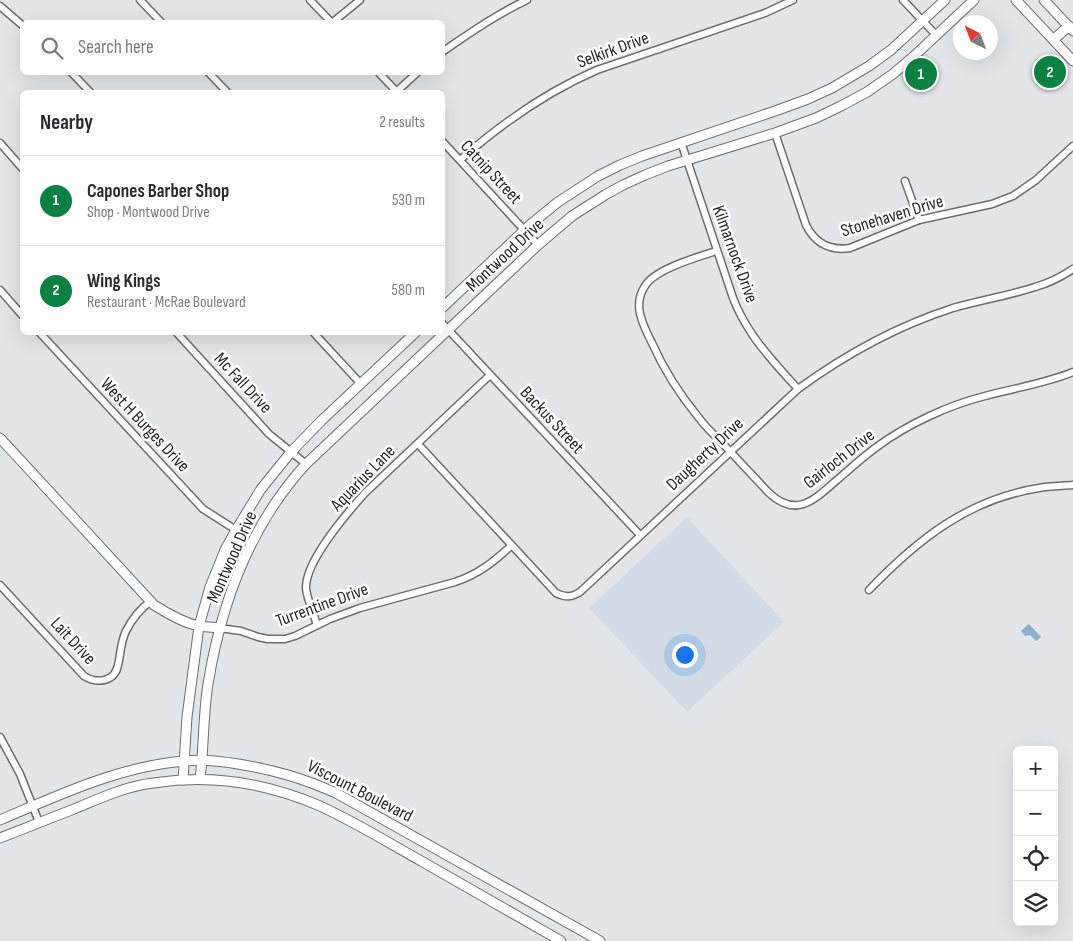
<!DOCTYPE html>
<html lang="en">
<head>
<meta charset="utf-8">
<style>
  body { margin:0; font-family:"Sofia Sans Condensed",sans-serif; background:#f7f7f7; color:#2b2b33 }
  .controls { position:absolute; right:15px; bottom:15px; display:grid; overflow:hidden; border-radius:8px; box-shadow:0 5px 20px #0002 }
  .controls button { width:45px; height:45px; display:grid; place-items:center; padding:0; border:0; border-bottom:1px solid #e1e1e2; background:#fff; color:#2b2b33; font:25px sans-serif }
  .compass { position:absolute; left:953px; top:15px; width:45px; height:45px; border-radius:50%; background:#fff; box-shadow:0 5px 20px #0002; rotate:318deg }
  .you { position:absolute; left:684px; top:654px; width:18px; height:18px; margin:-12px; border:4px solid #fff; border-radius:50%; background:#1a73e8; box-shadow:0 0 0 8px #1a73e833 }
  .badge { display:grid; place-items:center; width:32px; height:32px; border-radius:50%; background:#0b8043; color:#fff; font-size:16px; font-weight:700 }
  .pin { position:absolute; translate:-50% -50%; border:2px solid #fff; box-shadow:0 1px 5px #0006 }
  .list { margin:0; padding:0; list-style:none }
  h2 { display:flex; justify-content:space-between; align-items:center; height:65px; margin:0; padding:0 20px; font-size:21px }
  h2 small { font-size:16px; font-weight:400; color:#7c7c81 }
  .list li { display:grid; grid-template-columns:32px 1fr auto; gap:15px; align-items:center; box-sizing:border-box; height:90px; padding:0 20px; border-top:1px solid #e1e1e2 }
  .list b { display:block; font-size:19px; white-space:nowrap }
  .list p { margin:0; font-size:16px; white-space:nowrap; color:#7c7c81 }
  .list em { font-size:16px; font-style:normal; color:#7c7c81 }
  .icon { flex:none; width:28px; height:28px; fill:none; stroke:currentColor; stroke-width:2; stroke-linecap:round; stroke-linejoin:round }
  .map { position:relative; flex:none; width:1073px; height:941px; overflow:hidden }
  .search { position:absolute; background:#fff; box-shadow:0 5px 20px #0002; left:20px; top:20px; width:425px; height:55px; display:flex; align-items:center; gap:12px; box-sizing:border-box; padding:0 18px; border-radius:8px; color:#7c7c81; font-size:19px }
  .panel { position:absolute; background:#fff; box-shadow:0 5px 20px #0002; left:20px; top:90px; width:425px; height:245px; border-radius:8px }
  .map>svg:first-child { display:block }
</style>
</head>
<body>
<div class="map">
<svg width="1073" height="941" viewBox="0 0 1073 941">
  <rect width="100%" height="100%" fill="#e3e6e8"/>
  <polygon fill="#d3dce4" points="687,517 784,622 687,712 589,608"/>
  <polygon fill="#8db0cb" points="1029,624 1041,637 1036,641 1030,635 1025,636 1021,631"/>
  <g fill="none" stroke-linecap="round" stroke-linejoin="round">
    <defs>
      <g id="street">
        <polyline points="140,0 161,22"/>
        <polyline points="310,0 331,22"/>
        <polyline points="903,0 936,35"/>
        <polyline points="0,6 22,25"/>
        <polyline points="333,22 360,0"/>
        <path d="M 442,52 C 470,33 497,14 527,0"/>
        <polyline points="71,72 90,92"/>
        <polyline points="208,72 227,92"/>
        <polyline points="378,72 397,92"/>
        <polyline points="396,92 418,72"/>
        <path d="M 775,133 L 806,225 C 815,243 830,251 850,248 L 919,220 L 992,204 L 1005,199 L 1013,196 L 1036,180 L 1073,146"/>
        <polyline points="442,141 538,245"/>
        <path d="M 681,142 L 733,298 C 738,311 744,322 752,334 C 765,354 782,371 798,389"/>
        <polyline points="0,143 22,168"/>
        <path d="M 460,160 C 502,123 546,92 597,70 L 765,13 L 793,0"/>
        <polyline points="905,181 919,220"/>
        <path d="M 716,251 C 698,257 655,269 645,286 C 632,305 643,325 652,343 C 664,370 680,395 699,418 C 706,428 716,436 725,446 C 740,462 754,477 769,493 C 797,519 815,499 837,480 C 851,468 864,456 878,446 C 908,424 949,405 985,396 C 1014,388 1044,384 1073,372"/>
        <polyline points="0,290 22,315"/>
        <polyline points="442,323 640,535"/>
        <polyline points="39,332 203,509 236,530"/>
        <polyline points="176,332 269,434 306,464"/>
        <polyline points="313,332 360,383"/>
        <path d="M 418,444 L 556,593 C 566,598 572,597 580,592 L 798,389 C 846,354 897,326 953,308 C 980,300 1008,296 1035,287 C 1049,283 1061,277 1073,269"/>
        <path d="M 0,585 L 84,676 C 97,684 115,682 118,665 C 121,653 120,644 126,631 C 132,619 140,609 151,601"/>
        <path d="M 869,590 C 917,540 968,499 1039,488 C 1050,486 1062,486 1073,485"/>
        <path d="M 317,625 C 314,614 307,600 306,588 C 305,562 347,513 365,493 L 490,375"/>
        <path d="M 219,628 L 241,631 L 258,637 L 268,639 L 285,639 L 295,636 L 330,619 L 360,608 L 455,582 C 479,574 493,562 511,546"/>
        <polyline points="0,737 20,774 39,822"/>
      </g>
      <g id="secondary">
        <polyline points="1016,0 1073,61"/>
        <polyline points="1044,0 1073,31"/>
        <polyline points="1054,39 1069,26"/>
        <polyline points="442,308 531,224 558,202 598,176 620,165 642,156 775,111 808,99 832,88 869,66 891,50 945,0"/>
        <path d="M 0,438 L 154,605 C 168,614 182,622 198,626 C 205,627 212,627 219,628"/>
        <path d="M 200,779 C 204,747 203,715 208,684 C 221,604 250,525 306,464 L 538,245 L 572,216 L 605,195 L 623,185 L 645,175 L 668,166 L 775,133 L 816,118 L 841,106 L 867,92 L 893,74 L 913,57 L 974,0"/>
        <polyline points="183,780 187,717 199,626 210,587 225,550 236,530 261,489 291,452 322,420 416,332"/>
        <path d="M 0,820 C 59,795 120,766 185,761 C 203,759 220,761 238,764 C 275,770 302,778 336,793 L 600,941"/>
        <path d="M 0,838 C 25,828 49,819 74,809 C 101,798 123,787 153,783 C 210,774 267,783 320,806 C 355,822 389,843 423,862 C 469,888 515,915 561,941"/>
      </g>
    </defs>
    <use href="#street" stroke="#6c6f71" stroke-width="9"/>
    <use href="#secondary" stroke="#6c6f71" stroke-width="11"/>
    <use href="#street" stroke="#fff" stroke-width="6"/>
    <use href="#secondary" stroke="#fff" stroke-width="9"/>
  </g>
  <g text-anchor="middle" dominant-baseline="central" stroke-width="5" stroke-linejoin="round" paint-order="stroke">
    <g font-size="18" fill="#262728" stroke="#fff">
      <text transform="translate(613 50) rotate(-20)">Selkirk Drive</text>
      <text transform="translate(491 172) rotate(47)">Catnip Street</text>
      <text transform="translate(892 216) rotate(-17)">Stonehaven Drive</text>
      <text transform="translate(735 254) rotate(70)">Kilmarnock Drive</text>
      <text transform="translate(505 255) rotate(-43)">Montwood Drive</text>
      <text transform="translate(243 383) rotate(47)">Mc Fall Drive</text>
      <text transform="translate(552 420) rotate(47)">Backus Street</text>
      <text transform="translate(145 425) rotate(47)">West H Burges Drive</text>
      <text transform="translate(705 454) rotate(-43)">Daugherty Drive</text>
      <text transform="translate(839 459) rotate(-38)">Gairloch Drive</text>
      <text transform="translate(363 478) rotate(-46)">Aquarius Lane</text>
      <text transform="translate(232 557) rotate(-66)">Montwood Drive</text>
      <text transform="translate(322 605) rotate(-20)">Turrentine Drive</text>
      <text transform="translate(73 641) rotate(47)">Lait Drive</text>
      <text transform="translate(360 791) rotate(27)">Viscount Boulevard</text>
    </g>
  </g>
</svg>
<div class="controls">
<button>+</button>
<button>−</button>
<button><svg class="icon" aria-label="locate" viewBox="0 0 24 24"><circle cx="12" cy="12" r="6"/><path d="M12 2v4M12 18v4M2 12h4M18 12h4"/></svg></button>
<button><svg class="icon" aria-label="layers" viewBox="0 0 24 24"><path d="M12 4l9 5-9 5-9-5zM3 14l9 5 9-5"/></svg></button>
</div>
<svg class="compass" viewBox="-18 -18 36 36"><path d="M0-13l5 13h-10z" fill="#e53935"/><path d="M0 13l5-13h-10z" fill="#7c7c81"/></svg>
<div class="you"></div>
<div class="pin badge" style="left:921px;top:74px">1</div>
<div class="pin badge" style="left:1050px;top:72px">2</div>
<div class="search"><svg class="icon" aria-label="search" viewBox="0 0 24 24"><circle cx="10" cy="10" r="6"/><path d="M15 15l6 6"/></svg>Search here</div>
<section class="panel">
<h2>Nearby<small>2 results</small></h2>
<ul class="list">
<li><span class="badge">1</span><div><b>Capones Barber Shop</b><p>Shop · Montwood Drive</p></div><em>530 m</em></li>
<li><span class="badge">2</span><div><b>Wing Kings</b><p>Restaurant · McRae Boulevard</p></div><em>580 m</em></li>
</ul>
</section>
</div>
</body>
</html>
